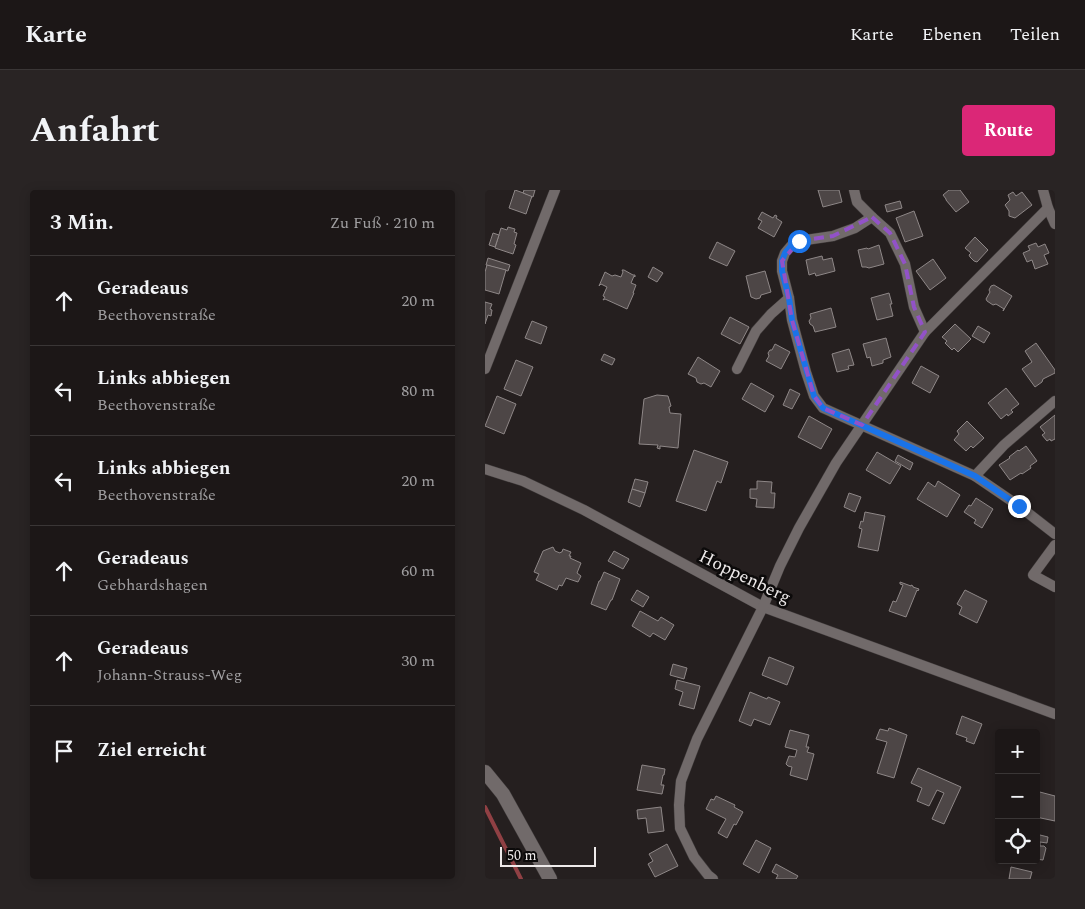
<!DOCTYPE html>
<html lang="de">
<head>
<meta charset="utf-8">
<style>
  body { margin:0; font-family:Spectral,serif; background:#292424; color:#f1f3f6 }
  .controls { position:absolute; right:15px; bottom:15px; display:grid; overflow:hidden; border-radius:5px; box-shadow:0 2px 12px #0003 }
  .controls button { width:45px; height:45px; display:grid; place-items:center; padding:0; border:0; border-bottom:1px solid #3a3636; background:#1c1717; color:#f1f3f6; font:25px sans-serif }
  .scale { position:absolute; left:15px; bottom:12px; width:96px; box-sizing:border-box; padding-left:5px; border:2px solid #eeeaea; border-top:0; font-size:14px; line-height:18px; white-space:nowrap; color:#eeeaea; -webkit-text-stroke:4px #0c0a0a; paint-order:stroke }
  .stop { position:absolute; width:15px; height:15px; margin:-11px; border:4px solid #1a73e8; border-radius:50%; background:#fff }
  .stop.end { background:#1a73e8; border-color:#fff; box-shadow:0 1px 5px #0008 }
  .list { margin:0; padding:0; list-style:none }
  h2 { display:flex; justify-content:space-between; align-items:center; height:65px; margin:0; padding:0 20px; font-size:21px }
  h2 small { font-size:16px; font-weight:400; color:#a09fa1 }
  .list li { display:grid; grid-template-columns:32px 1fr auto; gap:15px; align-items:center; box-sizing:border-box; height:90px; padding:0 20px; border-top:1px solid #3a3636 }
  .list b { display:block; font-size:19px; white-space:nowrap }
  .list p { margin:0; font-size:16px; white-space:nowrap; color:#a09fa1 }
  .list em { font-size:16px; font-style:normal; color:#a09fa1 }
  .icon { flex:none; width:28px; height:28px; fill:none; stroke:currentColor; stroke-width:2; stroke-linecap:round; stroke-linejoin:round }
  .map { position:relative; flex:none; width:570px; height:689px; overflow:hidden; border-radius:5px }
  header { display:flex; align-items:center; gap:30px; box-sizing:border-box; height:70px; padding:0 25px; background:#1c1717; border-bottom:1px solid #3a3636 }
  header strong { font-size:24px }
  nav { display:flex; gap:28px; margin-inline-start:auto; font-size:18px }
  .intro { display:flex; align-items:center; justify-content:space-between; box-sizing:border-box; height:120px; padding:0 30px }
  h1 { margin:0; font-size:35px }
  .button { padding:12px 22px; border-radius:5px; background:#db2777; color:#fff; font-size:18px; font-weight:700 }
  main { display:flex; gap:30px; padding:0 30px }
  aside { flex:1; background:#1c1717; border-radius:5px; box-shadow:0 2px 12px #0003 }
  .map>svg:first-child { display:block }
</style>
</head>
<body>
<header>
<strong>Karte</strong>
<nav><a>Karte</a><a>Ebenen</a><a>Teilen</a></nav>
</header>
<div class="intro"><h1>Anfahrt</h1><a class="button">Route</a></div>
<main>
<aside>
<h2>3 Min.<small>Zu Fuß · 210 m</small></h2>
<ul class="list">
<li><svg class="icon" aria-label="ahead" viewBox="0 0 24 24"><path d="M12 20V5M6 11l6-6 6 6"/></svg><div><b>Geradeaus</b><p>Beethovenstraße</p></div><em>20 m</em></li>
<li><svg class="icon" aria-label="left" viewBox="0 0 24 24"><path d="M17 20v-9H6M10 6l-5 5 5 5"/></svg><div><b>Links abbiegen</b><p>Beethovenstraße</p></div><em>80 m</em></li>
<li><svg class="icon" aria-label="left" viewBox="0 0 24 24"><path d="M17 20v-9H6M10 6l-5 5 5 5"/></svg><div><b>Links abbiegen</b><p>Beethovenstraße</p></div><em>20 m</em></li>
<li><svg class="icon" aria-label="ahead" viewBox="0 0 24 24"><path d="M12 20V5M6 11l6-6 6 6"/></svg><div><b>Geradeaus</b><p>Gebhardshagen</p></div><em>60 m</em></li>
<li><svg class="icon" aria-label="ahead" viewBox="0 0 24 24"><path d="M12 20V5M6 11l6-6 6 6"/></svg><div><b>Geradeaus</b><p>Johann-Strauss-Weg</p></div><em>30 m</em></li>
<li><svg class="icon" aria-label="arrive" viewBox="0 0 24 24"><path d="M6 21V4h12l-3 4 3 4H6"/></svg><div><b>Ziel erreicht</b></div></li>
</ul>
</aside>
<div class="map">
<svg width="570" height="689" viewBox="0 0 570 689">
  <rect width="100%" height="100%" fill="#251f1f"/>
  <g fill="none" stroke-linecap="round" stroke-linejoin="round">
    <polyline stroke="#904044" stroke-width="4" points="0,617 36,689"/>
  </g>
  <g fill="#4d4646" stroke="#8e8787">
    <polygon points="30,0 47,6 41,24 24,18"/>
    <polygon points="39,0 50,0 48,7 38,3"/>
    <polygon points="333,0 354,0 357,12 338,17"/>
    <polygon points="464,0 475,0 484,12 471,22 461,10 461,9 458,5"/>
    <polygon points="528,2 531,6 537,2 547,15 530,28 524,26 524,21 520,15 525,10 523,5"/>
    <polygon points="415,11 417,18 402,22 400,15"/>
    <polygon points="429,21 438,46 420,52 411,28"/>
    <polygon points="277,22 288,28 290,25 292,26 291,28 297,32 289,47 273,38 277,31 273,29"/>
    <polygon points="23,37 30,39 29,42 32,43 29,54 31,55 28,64 10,58 16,38 22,40"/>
    <polygon points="8,43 14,45 10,57 4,55"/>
    <polygon points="490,47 503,60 492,72 489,71 485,67 484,65 486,63 480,58"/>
    <polygon points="232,52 250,61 242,76 224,68"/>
    <polygon points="551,53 553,57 560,54 564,63 559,65 563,74 550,79 547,70 542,72 538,63 545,60 543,56"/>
    <polygon points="394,55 399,74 384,78 381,77 377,77 373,60 382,58 383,59"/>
    <polygon points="337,66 338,70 347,68 350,81 331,86 330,83 324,85 321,70"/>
    <polygon points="3,68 25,75 23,81 1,75"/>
    <polygon points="448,69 461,88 445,100 431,81"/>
    <polygon points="2,75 21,80 14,104 0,100 0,82"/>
    <polygon points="168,77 178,83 172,92 163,87"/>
    <polygon points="137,80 139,80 148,85 150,85 150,87 149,86 146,93 151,95 148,103 149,103 142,119 120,109 118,110 120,107 118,106 122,97 116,94 114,96 120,82 127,86 130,85 136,87 138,82"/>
    <polygon points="280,81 286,102 276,105 275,108 271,109 266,107 261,86"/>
    <polygon points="509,95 527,106 518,121 519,119 511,114 508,115 502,111 501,109 505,102 504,100 506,96"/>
    <polygon points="404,103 407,114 405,114 408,126 392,130 386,108"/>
    <polygon points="0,112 7,114 5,119 7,120 6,126 3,125 0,134"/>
    <polygon points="346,118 351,137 330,142 328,136 325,134 324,131 326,128 325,124"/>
    <polygon points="245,127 264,137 255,154 236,144"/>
    <polygon points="47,131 62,137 56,154 40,148"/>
    <polygon points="470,134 486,149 473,162 469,158 467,160 460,153 462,151 457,147"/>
    <polygon points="493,136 505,143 499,153 487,146"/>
    <polygon points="401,148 406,167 398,170 398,173 387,176 385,167 382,168 378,154"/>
    <polygon points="551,153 570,180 570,183 558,189 557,192 550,197 537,179 547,172 540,161"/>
    <polygon points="290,154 305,162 296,179 281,171 284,166 283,163 285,160 287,160"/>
    <polygon points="364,159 369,175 363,176 364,179 352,182 347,164"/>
    <polygon points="119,164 130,169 127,175 116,170"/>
    <polygon points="213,167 235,181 226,197 219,193 216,194 212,192 211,188 203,184"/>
    <polygon points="31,170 48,177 36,206 19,199"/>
    <polygon points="436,176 454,186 445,203 427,193"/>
    <polygon points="266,193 289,206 280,222 257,209"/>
    <polygon points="521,198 534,214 526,220 528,222 523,226 522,224 516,229 503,213"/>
    <polygon points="305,199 315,204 307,219 298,215"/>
    <polygon points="172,205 183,206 186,216 184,217 185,223 196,224 193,258 175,256 175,259 172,258 173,255 154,254 159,209"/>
    <polygon points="12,206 31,214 19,244 0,236"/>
    <polygon points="570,225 570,249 566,251 565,249 562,251 557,245 560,243 555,237"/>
    <polygon points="324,226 347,239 336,259 313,247"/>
    <polygon points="482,231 499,248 488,258 486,256 481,261 469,250 474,244 472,241"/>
    <polygon points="541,256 552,271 545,276 546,278 537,284 536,283 525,290 514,275 525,268 524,267 533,260 534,261"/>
    <polygon points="209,260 243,272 236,293 232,291 221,321 191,311"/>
    <polygon points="392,262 416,276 405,294 381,280"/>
    <polygon points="413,265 428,273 425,280 410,271"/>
    <polygon points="150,289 163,292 160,303 147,299"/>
    <polygon points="272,291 287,292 286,303 290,303 289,318 271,317 272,309 265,308 265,299 272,299"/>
    <polygon points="453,291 475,305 462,327 432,309 443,292 450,297"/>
    <polygon points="147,299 160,303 155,317 143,312"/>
    <polygon points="364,303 376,307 370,322 359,317"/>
    <polygon points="491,308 508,319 497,338 489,333 491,330 479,322 484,315 486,316"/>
    <polygon points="380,322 400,326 393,361 373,357 377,339 374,338 376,331 378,332"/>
    <polygon points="68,357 70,361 75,363 76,362 77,362 78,359 86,362 84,366 86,366 85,368 96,373 92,383 96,386 93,392 81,388 77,396 74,395 72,400 51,390 54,384 49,382 58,361"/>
    <polygon points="129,361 144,369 138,379 123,371"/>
    <polygon points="119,382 135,389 127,410 126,410 121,420 106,414 114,391 115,391"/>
    <polygon points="415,392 426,396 426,395 428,396 428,397 434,399 433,401 432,400 421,427 404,421 408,411 411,412 418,395 415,394"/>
    <polygon points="152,400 164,407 158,417 146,410"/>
    <polygon points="480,400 502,411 492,433 474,424 477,417 472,414"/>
    <polygon points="155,421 173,431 176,427 189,435 180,450 168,443 165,447 147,436"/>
    <polygon points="284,467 309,477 302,495 277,485"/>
    <polygon points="188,474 202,478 199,489 185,485"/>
    <polygon points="192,490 215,496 209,519 194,515 198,502 190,499"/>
    <polygon points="265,502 282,509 283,507 295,512 285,535 269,529 266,536 254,531"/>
    <polygon points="477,526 497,534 489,554 481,551 482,548 471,544"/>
    <polygon points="404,538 422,545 409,588 392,583 402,552 391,549 395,539 403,541"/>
    <polygon points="305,540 324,545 321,557 324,557 322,562 329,564 322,590 305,585 307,577 303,576 301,574 304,566 310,567 312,560 300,557"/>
    <polygon points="157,575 180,579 179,585 178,585 176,595 179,595 177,604 152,600"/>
    <polygon points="433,578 476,597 459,634 447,629 459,603 452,600 444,616 432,611 437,598 426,593"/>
    <polygon points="551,601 570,606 570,631 551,627"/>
    <polygon points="231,606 250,615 249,617 258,622 251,635 249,634 242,648 233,643 241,629 221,619 226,609 229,610"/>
    <polygon points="176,617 179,641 163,643 161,628 153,629 152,620"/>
    <polygon points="551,644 563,647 562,653 555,652 555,656 559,656 561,658 558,670 551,669"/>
    <polygon points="271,650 286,658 274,683 258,674"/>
    <polygon points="182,654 193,676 170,687 163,674 168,671 164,664"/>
    <polygon points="291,674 313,686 311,689 291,689 293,685 287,682"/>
    <polygon points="526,677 547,682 545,689 524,689"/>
  </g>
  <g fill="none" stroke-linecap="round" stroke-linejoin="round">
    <defs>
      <g id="minor">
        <polyline points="369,0 372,12 387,27 370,38 348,46 314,51 306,56 300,63 297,71 297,81 304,108 307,130 321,182 329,206 338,218 490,286 519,255 570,211"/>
        <polyline points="558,0 563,18 570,34"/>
        <polyline points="387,27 405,43 420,74 429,117 440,142"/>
        <polyline points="0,179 70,0"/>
        <polyline points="252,179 271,141 286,124 304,108"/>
        <polyline points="0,279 38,291 99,320 278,417 570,524"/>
        <polyline points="490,286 534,316 570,344"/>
        <polyline points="570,355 548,385 570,397"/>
        <polyline points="228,689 223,685 209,667 195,638 194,615 196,591 212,549 278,417 295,376 314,338 351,273 440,142 563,18"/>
      </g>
      <polyline id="secondary" points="0,582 18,604 65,689"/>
    </defs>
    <use href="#minor" stroke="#3f3a3a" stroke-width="11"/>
    <use href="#secondary" stroke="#3f3a3a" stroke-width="15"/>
    <use href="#minor" stroke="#716a6a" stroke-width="10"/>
    <use href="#secondary" stroke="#716a6a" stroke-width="14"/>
  </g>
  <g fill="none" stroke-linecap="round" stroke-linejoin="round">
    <polyline stroke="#1a73e8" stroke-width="6" points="314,51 306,56 300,63 297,71 297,81 304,108 307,130 322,182 329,206 338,218 490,286 534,316"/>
  </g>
  <path fill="none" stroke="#9252c8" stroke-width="4" stroke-dasharray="10 6" stroke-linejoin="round" d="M 387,27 L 405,43 L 420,74 L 429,117 L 440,142 L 377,235 L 338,218 L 329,206 L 307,130 L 297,71 L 314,51 L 348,46 Z"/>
  <g text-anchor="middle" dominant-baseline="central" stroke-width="5" stroke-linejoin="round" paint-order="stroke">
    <g font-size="18" fill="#eeeaea" stroke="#0c0a0a">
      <text transform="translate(260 387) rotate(26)">Hoppenberg</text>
    </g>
  </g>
</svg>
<div class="controls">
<button>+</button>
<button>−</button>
<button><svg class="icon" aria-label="locate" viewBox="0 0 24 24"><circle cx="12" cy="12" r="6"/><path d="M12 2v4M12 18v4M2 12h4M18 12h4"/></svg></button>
</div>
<div class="scale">50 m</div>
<div class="stop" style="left:314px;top:51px"></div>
<div class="stop end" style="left:534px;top:316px"></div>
</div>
</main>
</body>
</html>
